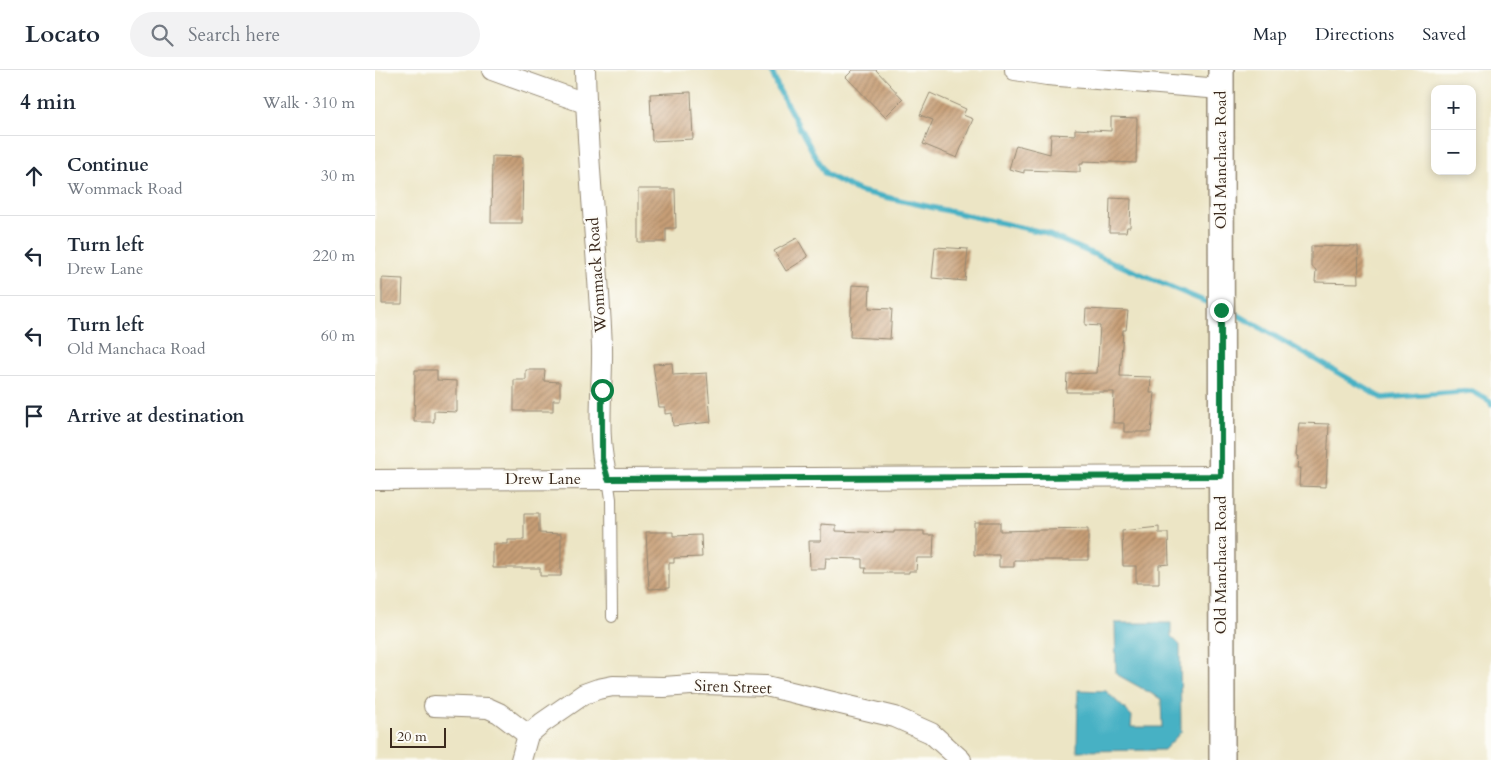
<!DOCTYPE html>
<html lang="en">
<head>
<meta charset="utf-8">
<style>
  body { margin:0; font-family:Cardo,serif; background:#f2f2f3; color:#1f2937 }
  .controls { position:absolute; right:15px; top:15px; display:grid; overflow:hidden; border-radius:10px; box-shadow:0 2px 8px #0003 }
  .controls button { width:45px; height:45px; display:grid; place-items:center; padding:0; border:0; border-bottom:1px solid #e0e1e3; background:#fff; color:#1f2937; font:25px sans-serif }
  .scale { position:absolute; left:15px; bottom:12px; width:56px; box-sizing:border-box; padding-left:5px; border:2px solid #3b2a1e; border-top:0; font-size:14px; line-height:18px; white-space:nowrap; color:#3b2a1e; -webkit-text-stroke:4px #fdfcf7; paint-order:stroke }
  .stop { position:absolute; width:15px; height:15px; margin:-11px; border:4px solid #0b8043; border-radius:50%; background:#fff }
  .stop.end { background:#0b8043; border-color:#fff; box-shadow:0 1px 5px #0008 }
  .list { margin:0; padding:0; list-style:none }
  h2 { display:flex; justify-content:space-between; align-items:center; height:65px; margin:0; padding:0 20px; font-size:21px }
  h2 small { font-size:16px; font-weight:400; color:#747a83 }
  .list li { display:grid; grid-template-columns:32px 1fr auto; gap:15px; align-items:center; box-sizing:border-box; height:80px; padding:0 20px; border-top:1px solid #e0e1e3 }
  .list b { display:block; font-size:19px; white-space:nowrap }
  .list p { margin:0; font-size:16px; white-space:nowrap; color:#747a83 }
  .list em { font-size:16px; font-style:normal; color:#747a83 }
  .icon { flex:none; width:28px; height:28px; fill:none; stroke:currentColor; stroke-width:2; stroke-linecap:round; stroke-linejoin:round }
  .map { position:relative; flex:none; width:1116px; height:690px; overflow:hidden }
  header { display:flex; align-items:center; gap:30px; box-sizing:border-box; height:70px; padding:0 25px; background:#fff; border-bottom:1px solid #e0e1e3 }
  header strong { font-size:24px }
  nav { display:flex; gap:28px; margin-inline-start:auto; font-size:18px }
  .search { width:350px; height:45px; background:#f2f2f3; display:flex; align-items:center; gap:12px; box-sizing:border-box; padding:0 18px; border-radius:28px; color:#747a83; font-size:19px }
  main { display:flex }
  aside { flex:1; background:#fff }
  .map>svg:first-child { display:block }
</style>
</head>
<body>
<header>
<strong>Locato</strong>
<div class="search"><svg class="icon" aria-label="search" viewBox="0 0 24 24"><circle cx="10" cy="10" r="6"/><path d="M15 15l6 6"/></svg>Search here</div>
<nav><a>Map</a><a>Directions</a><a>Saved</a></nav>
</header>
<main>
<aside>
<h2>4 min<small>Walk · 310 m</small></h2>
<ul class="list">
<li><svg class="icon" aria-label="ahead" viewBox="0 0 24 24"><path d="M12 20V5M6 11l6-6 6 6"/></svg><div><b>Continue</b><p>Wommack Road</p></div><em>30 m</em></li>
<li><svg class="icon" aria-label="left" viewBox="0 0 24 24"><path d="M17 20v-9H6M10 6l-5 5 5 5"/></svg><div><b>Turn left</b><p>Drew Lane</p></div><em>220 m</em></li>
<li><svg class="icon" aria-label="left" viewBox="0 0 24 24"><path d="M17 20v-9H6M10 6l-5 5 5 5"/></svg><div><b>Turn left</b><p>Old Manchaca Road</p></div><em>60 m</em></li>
<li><svg class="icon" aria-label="arrive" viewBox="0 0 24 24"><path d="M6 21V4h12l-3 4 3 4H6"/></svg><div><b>Arrive at destination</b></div></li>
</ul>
</aside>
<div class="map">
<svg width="1116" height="690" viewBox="0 0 1116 690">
  <defs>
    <pattern id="building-hatch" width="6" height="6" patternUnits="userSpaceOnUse" patternTransform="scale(1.25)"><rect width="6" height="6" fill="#c79f77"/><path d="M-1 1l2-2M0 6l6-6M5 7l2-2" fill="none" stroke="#a38261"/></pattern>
  </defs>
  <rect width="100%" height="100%" fill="#fdfcf7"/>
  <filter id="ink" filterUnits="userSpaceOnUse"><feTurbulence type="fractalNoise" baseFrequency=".02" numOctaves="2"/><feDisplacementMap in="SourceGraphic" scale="10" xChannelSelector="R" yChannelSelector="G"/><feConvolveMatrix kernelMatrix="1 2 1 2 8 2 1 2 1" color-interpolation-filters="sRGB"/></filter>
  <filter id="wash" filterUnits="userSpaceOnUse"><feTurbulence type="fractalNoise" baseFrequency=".0096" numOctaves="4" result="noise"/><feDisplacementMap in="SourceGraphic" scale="20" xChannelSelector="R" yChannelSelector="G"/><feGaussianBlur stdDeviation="1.12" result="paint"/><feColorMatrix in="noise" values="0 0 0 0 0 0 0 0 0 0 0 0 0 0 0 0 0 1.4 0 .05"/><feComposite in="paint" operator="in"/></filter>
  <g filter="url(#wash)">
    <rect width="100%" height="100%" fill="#ece5c5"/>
    <polygon fill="#46b1c4" stroke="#406e71" points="740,553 796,553 796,566 805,575 806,662 789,680 702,681 703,620 731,621 757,646 756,657 787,657 786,629 741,604"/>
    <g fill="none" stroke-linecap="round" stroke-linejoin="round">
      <g stroke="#46b1c4" stroke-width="5.5">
        <polyline points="396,0 404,20 450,104 484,121 667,162 831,232"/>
        <polyline points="856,241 1007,328 1097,321 1115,331 1116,334"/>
      </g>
    </g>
    <g id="blocks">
      <g fill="url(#building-hatch)">
        <polygon points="478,0 501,0 528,29 510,47 471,7"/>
        <polygon points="316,22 318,69 277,71 275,24"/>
        <polygon points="555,23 591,39 588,45 598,49 582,88 548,74 558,50 545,45"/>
        <polygon points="736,47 762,48 761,93 708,91 708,94 705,94 705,102 649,100 649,103 634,99 641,75 675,84 676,64 700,65 700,59 736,61"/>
        <polygon points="117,86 148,87 147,153 116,153"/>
        <polygon points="263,119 300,119 301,158 291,158 291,172 263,172"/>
        <polygon points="735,128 756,129 755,157 752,157 751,162 734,162"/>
        <polygon points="422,168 433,187 411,201 399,181"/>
        <polygon points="936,176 983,177 984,213 940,212 941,200 936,196"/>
        <polygon points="560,177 593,179 590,211 557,208"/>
        <polygon points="7,208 28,209 27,234 7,234"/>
        <polygon points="477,215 495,216 494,238 517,239 515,269 475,267"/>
        <polygon points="711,239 753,241 751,260 748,260 745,306 776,307 775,323 780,323 776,362 749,362 749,353 738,353 739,322 691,322 692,304 722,303 725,256 710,255"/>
        <polygon points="297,293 298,305 332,303 336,352 298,356 297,343 290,344 290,337 284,337 278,294"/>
        <polygon points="40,300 62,300 62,310 82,311 82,342 59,341 59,352 39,352"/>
        <polygon points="151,300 170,300 169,311 185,312 185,330 178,330 178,341 139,341 139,310 151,310"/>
        <polygon points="924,353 954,354 951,417 924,416 925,398 922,398 923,386 921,386"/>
        <polygon points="149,444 164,444 164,463 186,464 186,506 165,506 165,498 118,498 118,474 133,474 133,470 149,470"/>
        <polygon points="599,452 625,452 625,461 713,459 713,490 639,490 639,497 624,497 624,485 599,485"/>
        <polygon points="446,454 461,455 461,461 519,463 519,461 549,461 549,465 559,465 558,488 542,488 541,501 534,501 534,503 490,503 491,498 487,498 487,489 451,488 450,499 435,499 434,471 446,471"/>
        <polygon points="784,457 784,463 793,463 794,494 784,495 784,513 761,513 761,496 748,496 747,461"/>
        <polygon points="271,462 298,462 298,466 326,465 327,487 299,488 299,493 294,493 294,518 274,519"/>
      </g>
    </g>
  </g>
  <g filter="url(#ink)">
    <use href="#blocks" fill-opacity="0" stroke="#948872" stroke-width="1"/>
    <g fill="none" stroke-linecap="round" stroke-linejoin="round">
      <defs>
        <polyline id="service" points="233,409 236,429 237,547"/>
        <g id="minor">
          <polyline points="117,0 210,33"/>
          <path d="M 210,0 C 212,93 223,184 227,277 C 228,316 220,374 233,409"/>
          <polyline points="640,0 672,5 846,19"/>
          <polyline points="0,410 846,406"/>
          <polyline points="59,636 113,638 124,643 153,665"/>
          <polyline points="146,690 153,665 167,653 209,624 223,619 238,616 289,617 329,614 391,616 520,647 556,663 586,690"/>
        </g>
        <polyline id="tertiary" points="846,0 847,690"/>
      </defs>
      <use href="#service" stroke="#948872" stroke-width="12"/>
      <use href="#minor" stroke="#948872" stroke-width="22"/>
      <use href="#tertiary" stroke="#948872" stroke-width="28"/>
      <use href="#service" stroke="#fff" stroke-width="10"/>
      <use href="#minor" stroke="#fff" stroke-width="20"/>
      <use href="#tertiary" stroke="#fff" stroke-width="25"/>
    </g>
  </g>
  <g fill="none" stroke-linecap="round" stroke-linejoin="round" filter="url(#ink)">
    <polyline stroke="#0b8043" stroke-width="6" points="227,320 227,388 233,409 846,406 846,240"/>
  </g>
  <g text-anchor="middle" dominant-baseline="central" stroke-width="4" stroke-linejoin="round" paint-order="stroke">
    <g font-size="16" fill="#3b2a1e" stroke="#fdfcf7">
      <text transform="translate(846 90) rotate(-90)">Old Manchaca Road</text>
      <text transform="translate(222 205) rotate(-94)">Wommack Road</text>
      <text x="168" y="409">Drew Lane</text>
      <text transform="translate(846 495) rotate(-90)">Old Manchaca Road</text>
      <text transform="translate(358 617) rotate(2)">Siren Street</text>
    </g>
  </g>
</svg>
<div class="controls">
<button>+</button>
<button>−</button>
</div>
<div class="scale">20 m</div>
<div class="stop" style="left:227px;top:320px"></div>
<div class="stop end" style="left:846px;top:240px"></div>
</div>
</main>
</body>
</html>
